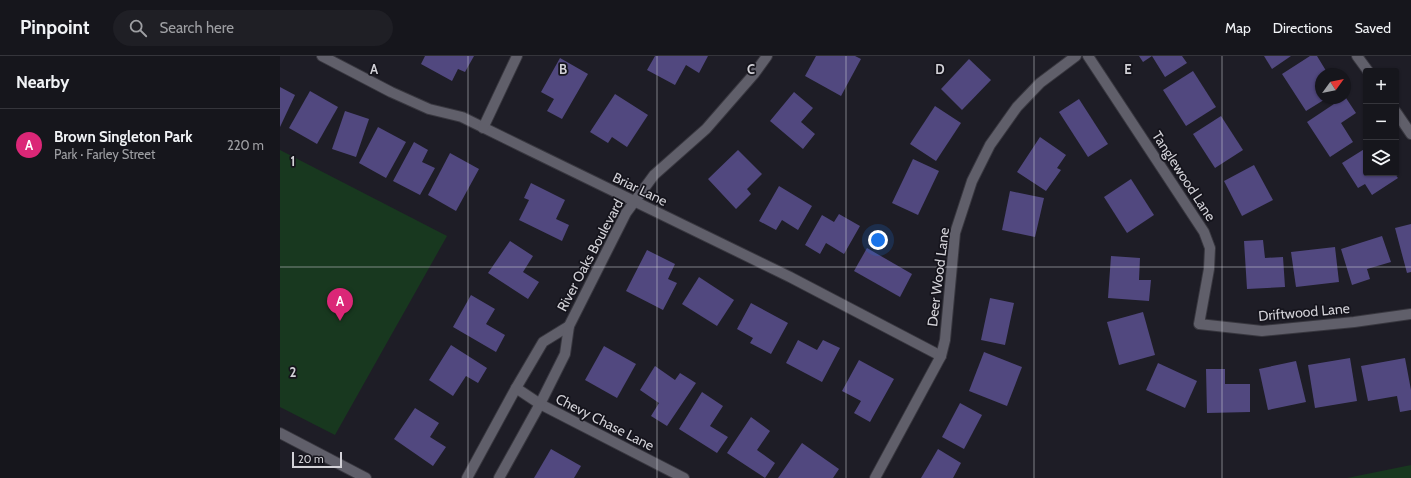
<!DOCTYPE html>
<html lang="en">
<head>
<meta charset="utf-8">
<style>
  body { margin:0; font-family:Cabin,sans-serif; background:#1f1f25; color:#f1f3f6 }
  .controls { position:absolute; right:12px; top:12px; display:grid; overflow:hidden; border-radius:4px; box-shadow:0 1px 3px #0004 }
  .controls button { width:36px; height:36px; display:grid; place-items:center; padding:0; border:0; border-bottom:1px solid #35353b; background:#16161c; color:#f1f3f6; font:20px sans-serif }
  .compass { position:absolute; left:1035px; top:12px; width:36px; height:36px; border-radius:50%; background:#16161c; box-shadow:0 1px 3px #0004; rotate:57deg }
  .scale { position:absolute; left:12px; bottom:10px; width:50px; box-sizing:border-box; padding-left:4px; border:2px solid #d2d1d7; border-top:0; font-size:11px; line-height:14px; white-space:nowrap; color:#d2d1d7; -webkit-text-stroke:3px #15141c; paint-order:stroke }
  .you { position:absolute; left:598px; top:184px; width:14px; height:14px; margin:-10px; border:3px solid #fff; border-radius:50%; background:#1a73e8; box-shadow:0 0 0 6px #1a73e833 }
  .badge { display:grid; place-items:center; width:26px; height:26px; border-radius:50%; background:#db2777; color:#fff; font-size:13px; font-weight:700 }
  .pin { position:absolute; translate:-50% -33px; filter:drop-shadow(0 1px 2px #0008) }
  .pin::after { content:''; position:absolute; top:21px; width:14px; height:12px; background:inherit; clip-path:polygon(0 0,100% 0,50% 100%) }
  .list { margin:0; padding:0; list-style:none }
  h2 { display:flex; justify-content:space-between; align-items:center; height:52px; margin:0; padding:0 16px; font-size:17px }
  h2 small { font-size:13px; font-weight:400; color:#9e9fa3 }
  .list li { display:grid; grid-template-columns:26px 1fr auto; gap:12px; align-items:center; box-sizing:border-box; height:72px; padding:0 16px; border-top:1px solid #35353b }
  .list b { display:block; font-size:15px; white-space:nowrap }
  .list p { margin:0; font-size:13px; white-space:nowrap; color:#9e9fa3 }
  .list em { font-size:13px; font-style:normal; color:#9e9fa3 }
  .icon { flex:none; width:22px; height:22px; fill:none; stroke:currentColor; stroke-width:2; stroke-linecap:round; stroke-linejoin:round }
  .map { position:relative; flex:none; width:1131px; height:422px; overflow:hidden }
  header { display:flex; align-items:center; gap:24px; box-sizing:border-box; height:56px; padding:0 20px; background:#16161c; border-bottom:1px solid #35353b }
  header strong { font-size:19px }
  nav { display:flex; gap:22px; margin-inline-start:auto; font-size:14px }
  .search { width:280px; height:36px; background:#1f1f25; display:flex; align-items:center; gap:10px; box-sizing:border-box; padding:0 14px; border-radius:22px; color:#9e9fa3; font-size:15px }
  main { display:flex }
  aside { flex:1; background:#16161c }
  .map>svg:first-child { display:block }
</style>
</head>
<body>
<header>
<strong>Pinpoint</strong>
<div class="search"><svg class="icon" aria-label="search" viewBox="0 0 24 24"><circle cx="10" cy="10" r="6"/><path d="M15 15l6 6"/></svg>Search here</div>
<nav><a>Map</a><a>Directions</a><a>Saved</a></nav>
</header>
<main>
<aside>
<h2>Nearby<small></small></h2>
<ul class="list">
<li><span class="badge">A</span><div><b>Brown Singleton Park</b><p>Park · Farley Street</p></div><em>220 m</em></li>
</ul>
</aside>
<div class="map">
<svg width="1131" height="422" viewBox="0 0 1131 422">
  <rect width="100%" height="100%" fill="#1e1d26"/>
  <g fill="#18381f">
    <polygon points="0,94 167,180 55,379 0,351"/>
    <polygon points="1131,409 1131,422 1067,422"/>
  </g>
  <g fill="#51487f">
    <polygon points="145,0 194,0 185,16 178,13 172,25 141,8"/>
    <polygon points="375,0 428,0 419,17 406,9 395,29 367,14"/>
    <polygon points="536,0 575,0 581,3 561,40 525,20"/>
    <polygon points="859,0 902,0 907,7 885,21 872,0 863,6"/>
    <polygon points="984,0 1011,0 992,13"/>
    <polygon points="1030,0 1037,0 1048,18 1041,18 1041,42 1047,42 1026,55 1002,18"/>
    <polygon points="280,2 308,18 282,63 267,55 274,43 261,36"/>
    <polygon points="689,3 711,24 682,54 661,33"/>
    <polygon points="913,15 936,51 906,70 883,34"/>
    <polygon points="0,31 15,39 0,71"/>
    <polygon points="30,35 58,51 37,88 9,72"/>
    <polygon points="514,36 533,52 521,66 535,78 523,93 490,65"/>
    <polygon points="335,38 368,59 347,91 332,81 328,87 310,76"/>
    <polygon points="1063,42 1066,42 1076,57 1061,67 1073,86 1050,101 1027,66"/>
    <polygon points="799,43 828,88 808,101 779,56"/>
    <polygon points="655,50 681,67 656,105 630,88"/>
    <polygon points="65,55 89,63 76,101 52,93"/>
    <polygon points="941,60 963,94 935,112 913,78"/>
    <polygon points="98,71 126,86 106,122 79,107"/>
    <polygon points="760,81 786,99 777,112 781,114 766,135 737,116"/>
    <polygon points="134,86 148,94 142,106 155,112 140,139 113,125"/>
    <polygon points="1086,92 1086,117 1114,117 1118,122 1092,139 1085,128 1078,132 1062,107"/>
    <polygon points="458,94 482,118 467,133 471,138 456,153 428,123"/>
    <polygon points="170,97 199,113 176,155 148,139"/>
    <polygon points="633,103 659,115 638,159 612,147"/>
    <polygon points="974,109 993,144 962,160 944,125"/>
    <polygon points="851,123 874,159 847,177 824,141"/>
    <polygon points="251,127 285,144 276,163 289,169 282,185 239,164 249,144 244,142"/>
    <polygon points="499,130 532,150 518,174 502,164 496,174 479,165"/>
    <polygon points="730,135 764,142 755,181 722,174"/>
    <polygon points="559,158 580,170 564,198 546,187 540,198 525,189 542,159 554,166"/>
    <polygon points="1131,168 1131,216 1127,217 1115,172"/>
    <polygon points="1102,180 1111,206 1087,213 1090,223 1072,229 1061,193"/>
    <polygon points="983,184 985,202 1003,201 1005,231 967,233 964,185"/>
    <polygon points="230,185 253,200 243,216 259,226 248,243 208,217"/>
    <polygon points="1055,191 1059,226 1016,231 1011,196"/>
    <polygon points="587,192 632,218 620,241 574,215"/>
    <polygon points="367,194 395,208 388,223 397,227 383,254 346,235"/>
    <polygon points="831,200 860,202 859,224 871,224 869,245 828,242"/>
    <polygon points="419,221 454,244 437,270 402,248"/>
    <polygon points="191,239 215,253 206,268 225,279 216,296 173,271"/>
    <polygon points="710,242 734,247 725,289 701,284"/>
    <polygon points="471,247 508,267 491,298 470,287 473,282 457,273"/>
    <polygon points="863,256 875,299 839,309 827,266"/>
    <polygon points="518,284 537,294 543,284 560,292 542,326 506,307"/>
    <polygon points="171,289 207,312 198,327 186,320 173,340 149,324"/>
    <polygon points="324,290 356,308 337,342 305,324"/>
    <polygon points="704,296 742,311 727,350 689,335"/>
    <polygon points="1070,302 1077,345 1035,352 1028,309"/>
    <polygon points="1125,302 1131,334 1131,354 1120,356 1117,340 1088,345 1081,310"/>
    <polygon points="579,304 614,323 590,366 574,357 581,345 562,335"/>
    <polygon points="1016,305 1026,346 988,354 979,313"/>
    <polygon points="878,307 917,325 905,352 866,334"/>
    <polygon points="375,310 395,324 400,317 416,327 387,370 371,360 379,347 360,334"/>
    <polygon points="926,313 945,313 945,328 970,328 970,356 927,357"/>
    <polygon points="422,336 443,350 430,370 448,381 437,397 399,373"/>
    <polygon points="680,347 702,359 684,393 662,381"/>
    <polygon points="135,352 159,367 150,381 166,391 153,410 114,383"/>
    <polygon points="471,361 490,375 477,394 495,407 485,422 447,397"/>
    <polygon points="522,387 559,413 553,422 498,422"/>
    <polygon points="271,393 301,410 294,422 254,422"/>
    <polygon points="658,393 681,407 673,422 641,422"/>
  </g>
  <g fill="none" stroke-linecap="round" stroke-linejoin="round">
    <defs>
      <g id="street">
        <polyline points="42,0 111,36 149,53 182,61 243,91 510,221 661,300"/>
        <polyline points="808,0 924,176 930,192 929,213 919,268 982,275 1074,266 1131,258"/>
        <polyline points="1077,0 1088,15"/>
        <polyline points="1116,56 1131,78"/>
        <polyline points="203,72 237,0"/>
        <polyline points="236,332 260,348 404,422"/>
        <polyline points="187,422 236,332 263,286 289,270"/>
        <polyline points="219,422 260,348 285,298 289,270 346,157 374,119 426,73 474,18 487,0"/>
        <polyline points="595,422 661,300 665,284 675,177 692,125 710,89 737,51 760,27 796,0"/>
      </g>
      <polyline id="secondary" points="0,377 86,422"/>
    </defs>
    <use href="#street" stroke="#38373f" stroke-width="12"/>
    <use href="#secondary" stroke="#38373f" stroke-width="12"/>
    <use href="#street" stroke="#605f6a" stroke-width="10"/>
    <use href="#secondary" stroke="#605f6a" stroke-width="10"/>
  </g>
  <path fill="none" stroke="#d2d1d7" stroke-width="1" stroke-opacity="0.55" d="M 188,0 L 188,422M 377,0 L 377,422M 566,0 L 566,422M 754,0 L 754,422M 942,0 L 942,422M 0,211 L 1131,211"/>
  <g text-anchor="middle" dominant-baseline="central" stroke-width="3.5" stroke-linejoin="round" paint-order="stroke">
    <g font-size="14" fill="#d2d1d7" stroke="#15141c">
      <text transform="translate(904 120) rotate(57)">Tanglewood Lane</text>
      <text transform="translate(360 133) rotate(26)">Briar Lane</text>
      <text transform="translate(310 199) rotate(-62)">River Oaks Boulevard</text>
      <text transform="translate(658 221) rotate(-83)">Deer Wood Lane</text>
      <text transform="translate(1024 256) rotate(-5)">Driftwood Lane</text>
      <text transform="translate(325 366) rotate(27)">Chevy Chase Lane</text>
    </g>
  </g>
  <g font-size="13" text-anchor="middle" font-weight="bold" fill="#d2d1d7" stroke="#15141c" stroke-width="3.5" stroke-linejoin="round" paint-order="stroke">
    <text x="94" y="18">A</text>
    <text x="283" y="18">B</text>
    <text x="471" y="18">C</text>
    <text x="660" y="18">D</text>
    <text x="848" y="18">E</text>
    <text x="13" y="110">1</text>
    <text x="13" y="321">2</text>
  </g>
</svg>
<div class="controls">
<button>+</button>
<button>−</button>
<button><svg class="icon" aria-label="layers" viewBox="0 0 24 24"><path d="M12 4l9 5-9 5-9-5zM3 14l9 5 9-5"/></svg></button>
</div>
<svg class="compass" viewBox="-18 -18 36 36"><path d="M0-13l5 13h-10z" fill="#e53935"/><path d="M0 13l5-13h-10z" fill="#9e9fa3"/></svg>
<div class="scale">20 m</div>
<div class="you"></div>
<div class="pin badge" style="left:60px;top:265px">A</div>
</div>
</main>
</body>
</html>
